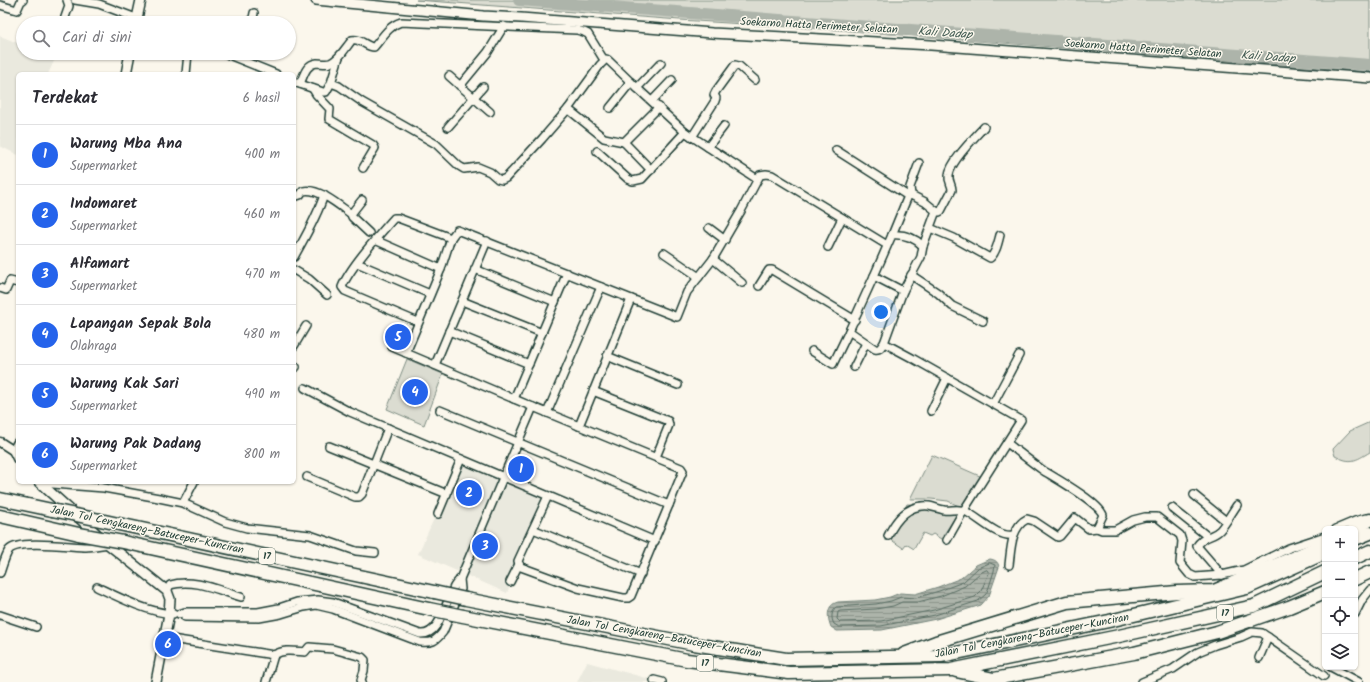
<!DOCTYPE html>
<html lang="id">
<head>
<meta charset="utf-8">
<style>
  body { margin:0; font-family:Kalam,sans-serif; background:#f7f7f7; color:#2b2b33 }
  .controls { position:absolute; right:12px; bottom:12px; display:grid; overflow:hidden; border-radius:6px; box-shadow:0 1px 3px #0004 }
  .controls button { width:36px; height:36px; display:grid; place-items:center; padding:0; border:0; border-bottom:1px solid #e1e1e2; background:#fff; color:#2b2b33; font:20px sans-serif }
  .you { position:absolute; left:881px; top:312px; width:14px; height:14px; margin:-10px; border:3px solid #fff; border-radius:50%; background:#1a73e8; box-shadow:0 0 0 6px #1a73e833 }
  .badge { display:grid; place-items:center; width:26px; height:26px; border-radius:50%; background:#2563eb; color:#fff; font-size:13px; font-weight:700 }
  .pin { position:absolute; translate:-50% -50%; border:2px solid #fff; box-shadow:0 1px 4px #0006 }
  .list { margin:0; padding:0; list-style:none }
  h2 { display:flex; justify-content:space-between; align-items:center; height:52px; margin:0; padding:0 16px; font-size:17px }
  h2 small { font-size:13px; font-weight:400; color:#7c7c81 }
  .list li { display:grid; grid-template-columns:26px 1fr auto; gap:12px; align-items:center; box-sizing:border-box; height:60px; padding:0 16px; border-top:1px solid #e1e1e2 }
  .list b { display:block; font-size:15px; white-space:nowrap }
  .list p { margin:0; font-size:13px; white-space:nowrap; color:#7c7c81 }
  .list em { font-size:13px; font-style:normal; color:#7c7c81 }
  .icon { flex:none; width:22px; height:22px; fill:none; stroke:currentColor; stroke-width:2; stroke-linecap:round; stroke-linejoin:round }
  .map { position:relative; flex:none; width:1370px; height:682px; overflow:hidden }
  .search { position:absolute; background:#fff; box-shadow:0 1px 3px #0004; left:16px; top:16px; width:280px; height:44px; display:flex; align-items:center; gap:10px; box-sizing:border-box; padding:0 14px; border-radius:22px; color:#7c7c81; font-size:15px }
  .panel { position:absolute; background:#fff; box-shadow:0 1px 3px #0004; left:16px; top:72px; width:280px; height:412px; border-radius:6px }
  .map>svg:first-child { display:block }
</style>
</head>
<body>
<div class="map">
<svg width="1370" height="682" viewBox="0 0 1370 682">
  <defs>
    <pattern id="water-rules" width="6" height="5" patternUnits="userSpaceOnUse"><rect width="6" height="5" fill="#adb4aa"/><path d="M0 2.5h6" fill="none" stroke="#8c948b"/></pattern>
  </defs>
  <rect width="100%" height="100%" fill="#fbf7ec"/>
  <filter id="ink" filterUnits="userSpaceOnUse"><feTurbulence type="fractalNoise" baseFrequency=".025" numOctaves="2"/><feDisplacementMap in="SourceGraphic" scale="8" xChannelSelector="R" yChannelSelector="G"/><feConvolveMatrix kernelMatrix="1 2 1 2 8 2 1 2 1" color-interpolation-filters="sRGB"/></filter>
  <g filter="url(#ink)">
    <g fill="#eae9de">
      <polygon points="0,36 23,45 23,53 42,53 55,59 48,74 18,74 18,155 0,146"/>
      <polygon points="461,459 545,493 507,593 418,554"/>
      <polygon points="587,662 661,682 577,682"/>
    </g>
    <g fill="#dbdcd1" stroke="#7d8c82">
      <polygon points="416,0 1370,0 1370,72 839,30 680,20"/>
      <polygon points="407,359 443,374 424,425 387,409"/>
      <path d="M 1370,422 L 1370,452 C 1355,461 1351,464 1335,456 L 1333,449 L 1350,431 Z"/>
      <polygon points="932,455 982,477 963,508 948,501 931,499 910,499"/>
      <polygon points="907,504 947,507 959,511 941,539 933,534 930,536 923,533 914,549 906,544 903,548 890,539"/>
    </g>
    <path fill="url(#water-rules)" stroke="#74847b" d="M 990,559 C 996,560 998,562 999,567 L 989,596 L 981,605 L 936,619 L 882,630 L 837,631 L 831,627 C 827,617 826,605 838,602 L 875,600 L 890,597 L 900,593 L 915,594 L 938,587 L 961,578 L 976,565 Z"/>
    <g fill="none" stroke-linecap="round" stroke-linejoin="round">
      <g stroke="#586d63" stroke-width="1">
        <path d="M 990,563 L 995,565 L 994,571 L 989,587 L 986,594 L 978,601 L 935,615 L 881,626 L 839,627 L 834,624 C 831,619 831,611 836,607 L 876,604 L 891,601 L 901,597 L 916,598 L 939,591 L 963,582 L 978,568 Z"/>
        <polygon points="987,570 989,573 981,591 975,597 934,610 881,621 840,622 837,619 838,612 840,611 876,609 893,606 902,602 918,602 941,596 965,586 980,573"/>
      </g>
      <polyline stroke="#adb4aa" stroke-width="12" points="519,0 1370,65"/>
      <defs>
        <g id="minor">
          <polyline points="75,0 99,4 136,18"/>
          <polyline points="0,5 17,10 21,1 23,0"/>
          <polyline points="63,23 69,6 67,0"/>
          <polyline points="252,23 254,13"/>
          <polyline points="224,53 276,74"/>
          <polyline points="186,74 188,53"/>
          <polyline points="449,76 490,112"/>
          <polyline points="294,82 323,92 326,92 331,83 339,57"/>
          <polyline points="331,83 339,86 362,102 436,144 459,166 464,169 478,167 490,172 498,179 502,180 506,178 542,139 568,109 600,65 606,59 608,60 637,88 685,132 757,179"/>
          <path d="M 300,84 C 304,75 306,64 317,63 C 321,63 326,64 330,63 C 339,60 346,47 352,40 C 361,38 366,47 374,47 C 382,38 388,26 401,22 L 577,30 L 584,32 L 588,34 L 604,60"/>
          <polyline points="460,86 488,52 504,26"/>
          <polyline points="637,88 661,63"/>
          <polyline points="313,89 316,94 330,109 329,119 373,145 375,148 363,168"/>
          <polyline points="652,101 672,80"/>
          <polyline points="610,108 631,82"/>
          <polyline points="568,109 604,138 624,142 659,107"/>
          <polyline points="448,127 483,87"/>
          <polyline points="692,137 715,101 716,98 714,95 716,91 735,65 739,66 755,80"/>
          <polyline points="624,142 651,170"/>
          <polyline points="708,147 724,126"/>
          <polyline points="836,150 908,196"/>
          <polyline points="597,151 628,179 633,181 642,179 685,132"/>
          <path d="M 294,194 L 297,196 L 300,195 L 303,191 C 318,187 340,206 351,214"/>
          <polyline points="911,195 910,187 919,163"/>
          <polyline points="362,200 351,214 352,217 369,233"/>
          <path d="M 936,211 L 939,212 L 941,211 L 952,190 C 952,184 948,182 949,175 C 950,162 974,138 984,127"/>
          <polyline points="709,228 725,240"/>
          <path d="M 930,228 L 954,238 L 990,258 C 996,253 998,243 1000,235"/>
          <polyline points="375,240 441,269"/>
          <polyline points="828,247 842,218"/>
          <polyline points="664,253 699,277"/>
          <path d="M 294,257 C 305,237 317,217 324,195"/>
          <polyline points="713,259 742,283"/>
          <polyline points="357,263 430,294"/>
          <polyline points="475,269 555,302"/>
          <polyline points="294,270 309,279 327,295"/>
          <polyline points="911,275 938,293 952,306 983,321"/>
          <path d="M 874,276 L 849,331 L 875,349 C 880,350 881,347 884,343 L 903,291 L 921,257 L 923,246 L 936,211 L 925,202 L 911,195 L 908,196 L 892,235"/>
          <polyline points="759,286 769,270 772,270 855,320"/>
          <polyline points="0,288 6,290 10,281 18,283"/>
          <path d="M 903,291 L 874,276 L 892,235 C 904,234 914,237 923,246"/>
          <polyline points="462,301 542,333"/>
          <path d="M 418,322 L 345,291 L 342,287 C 350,267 379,235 394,218 L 398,218 L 451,238"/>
          <polyline points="449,331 529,364"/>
          <polyline points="884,343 912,358 1021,420 964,510 947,540"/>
          <polyline points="294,346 306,326"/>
          <polyline points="392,347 533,407 681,468 683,471 669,505"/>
          <polyline points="812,351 833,364 849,331"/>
          <polyline points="406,353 441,269 451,238 457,230 677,317 687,292 713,259 741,211 760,175 766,174 772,175 887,245"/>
          <polyline points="607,356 678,385"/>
          <polyline points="294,365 296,367"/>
          <polyline points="435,365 487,241"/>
          <polyline points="854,367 866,343"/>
          <polyline points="305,388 350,412 655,541"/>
          <polyline points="593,391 668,421 669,425 656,457"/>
          <polyline points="514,399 567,273"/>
          <polyline points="993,404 1019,355"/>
          <polyline points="440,410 669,505 631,596 628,598 623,598 578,588 521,567 519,564 518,561 548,496"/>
          <polyline points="931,411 947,378"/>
          <polyline points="547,413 601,287"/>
          <polyline points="579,426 631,299"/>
          <path d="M 1007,443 C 1019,452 1031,462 1044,471 C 1057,479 1098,502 1103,515 L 1097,528"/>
          <polyline points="329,446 447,494"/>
          <polyline points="307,477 355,497 359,497 362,494 388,428"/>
          <polyline points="40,483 104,488 159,498 183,503 225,522 247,528 310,535 356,551 375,553"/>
          <polyline points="1194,495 1226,521"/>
          <polyline points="183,503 194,482"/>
          <polyline points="1172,508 1207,536"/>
          <polyline points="438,514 461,459"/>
          <polyline points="533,529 641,574"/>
          <polyline points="1336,529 1355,521 1366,518"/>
          <path d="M 888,536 C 896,519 908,504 929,506 C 934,507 939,509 944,510 C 950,511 959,508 965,511 C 978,517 998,538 1013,535"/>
          <path d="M 1009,565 C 1011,549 1011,527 1027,519 L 1034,521 L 1058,537 L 1060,536 L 1075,518 L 1089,529 L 1097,528 L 1102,530 L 1115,530 L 1133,520 L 1145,517 L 1157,517 L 1180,535 L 1182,541 L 1180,563 L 1189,574 L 1195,577 L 1222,575 L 1244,570 L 1289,548 L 1325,536"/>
          <path d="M 0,573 C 2,567 6,554 9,550 C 19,539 72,547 86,547 C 93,547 101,545 108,544"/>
          <path d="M 1222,575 L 1197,546 C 1204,535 1212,538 1220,530 C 1225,525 1232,512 1237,505"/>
          <polyline points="510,582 519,564"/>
          <path d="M 97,587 C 120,598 147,612 173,614"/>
          <path d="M 167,591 L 170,585 C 194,578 218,590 241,597"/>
          <path d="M 179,614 L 185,612 L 258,612 L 279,608 L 297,602 L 318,600 L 333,602 L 420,634 C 440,636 445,603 453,589 C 454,585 458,582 460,579 L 533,407"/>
          <polyline points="1355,614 1362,600 1370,590"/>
          <polyline points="0,615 36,627"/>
          <path d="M 185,617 L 259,618 L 281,614 L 304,607 L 316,605 L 333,609 L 420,642 C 432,643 435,642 443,632 L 461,589 L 460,579"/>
          <path d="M 165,638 L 274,655 C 284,649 293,651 305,652 L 309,647 L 333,649 L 362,657 L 365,660 L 364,671 L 361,680 L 362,682"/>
          <polyline points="1259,658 1268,637"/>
          <polyline points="1331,667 1359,682"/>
          <polyline points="654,680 662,682"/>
          <polyline points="266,682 274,655"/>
          <polyline points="1142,682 1173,669 1198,652 1215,645 1241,637 1252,632 1262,633 1324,676"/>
        </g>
        <polyline id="tertiary" points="0,442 14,451"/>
        <g id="secondary">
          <polyline points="316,0 483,16 521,18 712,33 931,45 1370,78"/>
          <polyline points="136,23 141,0"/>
          <polyline points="126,74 130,53"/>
          <polyline points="18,443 14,451 18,459"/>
          <polyline points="39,482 108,544 167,591 170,599 169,614 156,682"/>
        </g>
        <g id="motorway">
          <polyline points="0,499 52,510"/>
          <polyline points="0,516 79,534"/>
          <polyline points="100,520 434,592"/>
          <polyline points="1354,529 1370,520"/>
          <polyline points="1355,539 1370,533"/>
          <polyline points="123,542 429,609"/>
          <polyline points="1355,558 1370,551"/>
          <polyline points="1355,579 1370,572"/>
          <polyline points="466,599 694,644 786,659 942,656 1109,621 1247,588 1325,553"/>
          <polyline points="463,616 687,660 789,673 951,670 1119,636 1254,606 1325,572"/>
          <polyline points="904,654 936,642 1067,602 1177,592 1214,591 1325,544"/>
          <polyline points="956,671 994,679 1134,653 1217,632 1289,607 1325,592"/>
        </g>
      </defs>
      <use href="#minor" stroke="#1f3d34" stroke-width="10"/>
      <use href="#tertiary" stroke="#1f3d34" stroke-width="11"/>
      <use href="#secondary" stroke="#1f3d34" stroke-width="12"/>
      <use href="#motorway" stroke="#1f3d34" stroke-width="15"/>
      <use href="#minor" stroke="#fbf7ec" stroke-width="7"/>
      <use href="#tertiary" stroke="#fbf7ec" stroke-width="8"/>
      <use href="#secondary" stroke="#fbf7ec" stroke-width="9"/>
      <use href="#motorway" stroke="#fbf7ec" stroke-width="12"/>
      <defs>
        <g id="motorway-bridge">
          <polyline points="52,510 100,520"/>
          <polyline points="79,534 123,542"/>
          <polyline points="434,592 466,599"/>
          <polyline points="429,609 463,616"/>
        </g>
      </defs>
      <use href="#motorway-bridge" stroke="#1f3d34" stroke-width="15" stroke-linecap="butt"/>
      <use href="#motorway-bridge" stroke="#fbf7ec" stroke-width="12"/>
    </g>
  </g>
  <g text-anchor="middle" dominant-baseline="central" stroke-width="3" stroke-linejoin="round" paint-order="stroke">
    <g fill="#fbf7ec" stroke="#61756b" stroke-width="1">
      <rect x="259" y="548" width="16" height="16" rx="3"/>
      <rect x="1217" y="605" width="16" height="16" rx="3"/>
      <rect x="697" y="655" width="16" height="16" rx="3"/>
    </g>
    <g font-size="10" font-weight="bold" fill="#1f3d34">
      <text x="267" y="556">17</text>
      <text x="1225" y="613">17</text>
      <text x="705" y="663">17</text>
    </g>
    <g font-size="11" fill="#1f3d34" stroke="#fbf7ec">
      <text transform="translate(819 26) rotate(3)">Soekarno Hatta Perimeter Selatan</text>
      <text transform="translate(1143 49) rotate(4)">Soekarno Hatta Perimeter Selatan</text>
      <text transform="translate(147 530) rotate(12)">Jalan Tol Cengkareng–Batuceper–Kunciran</text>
      <text transform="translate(1032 636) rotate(-11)">Jalan Tol Cengkareng–Batuceper–Kunciran</text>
      <text transform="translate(664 637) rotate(10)">Jalan Tol Cengkareng–Batuceper–Kunciran</text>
    </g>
    <g font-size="12" font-style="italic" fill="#425b52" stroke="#fbf7ec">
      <text transform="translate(945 33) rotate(4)">Kali Dadap</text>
      <text transform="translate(1268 57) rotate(4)">Kali Dadap</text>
    </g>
  </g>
</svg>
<div class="controls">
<button>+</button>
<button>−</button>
<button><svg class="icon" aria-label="locate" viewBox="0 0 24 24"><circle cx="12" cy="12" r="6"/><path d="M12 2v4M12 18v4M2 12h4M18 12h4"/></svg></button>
<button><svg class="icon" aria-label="layers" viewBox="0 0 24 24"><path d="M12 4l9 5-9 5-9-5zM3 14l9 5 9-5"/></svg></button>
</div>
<div class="you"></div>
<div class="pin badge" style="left:521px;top:469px">1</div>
<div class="pin badge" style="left:469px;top:493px">2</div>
<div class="pin badge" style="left:485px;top:546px">3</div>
<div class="pin badge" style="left:415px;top:392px">4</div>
<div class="pin badge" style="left:398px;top:337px">5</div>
<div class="pin badge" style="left:168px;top:644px">6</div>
<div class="search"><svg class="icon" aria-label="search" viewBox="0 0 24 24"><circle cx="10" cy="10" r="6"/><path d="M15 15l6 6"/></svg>Cari di sini</div>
<section class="panel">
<h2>Terdekat<small>6 hasil</small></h2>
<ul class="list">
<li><span class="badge">1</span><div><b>Warung Mba Ana</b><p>Supermarket</p></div><em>400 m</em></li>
<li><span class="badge">2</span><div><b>Indomaret</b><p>Supermarket</p></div><em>460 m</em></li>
<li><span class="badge">3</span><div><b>Alfamart</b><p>Supermarket</p></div><em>470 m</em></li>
<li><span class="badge">4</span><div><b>Lapangan Sepak Bola</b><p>Olahraga</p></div><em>480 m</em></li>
<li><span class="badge">5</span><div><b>Warung Kak Sari</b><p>Supermarket</p></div><em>490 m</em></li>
<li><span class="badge">6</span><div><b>Warung Pak Dadang</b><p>Supermarket</p></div><em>800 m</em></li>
</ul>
</section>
</div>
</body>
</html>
